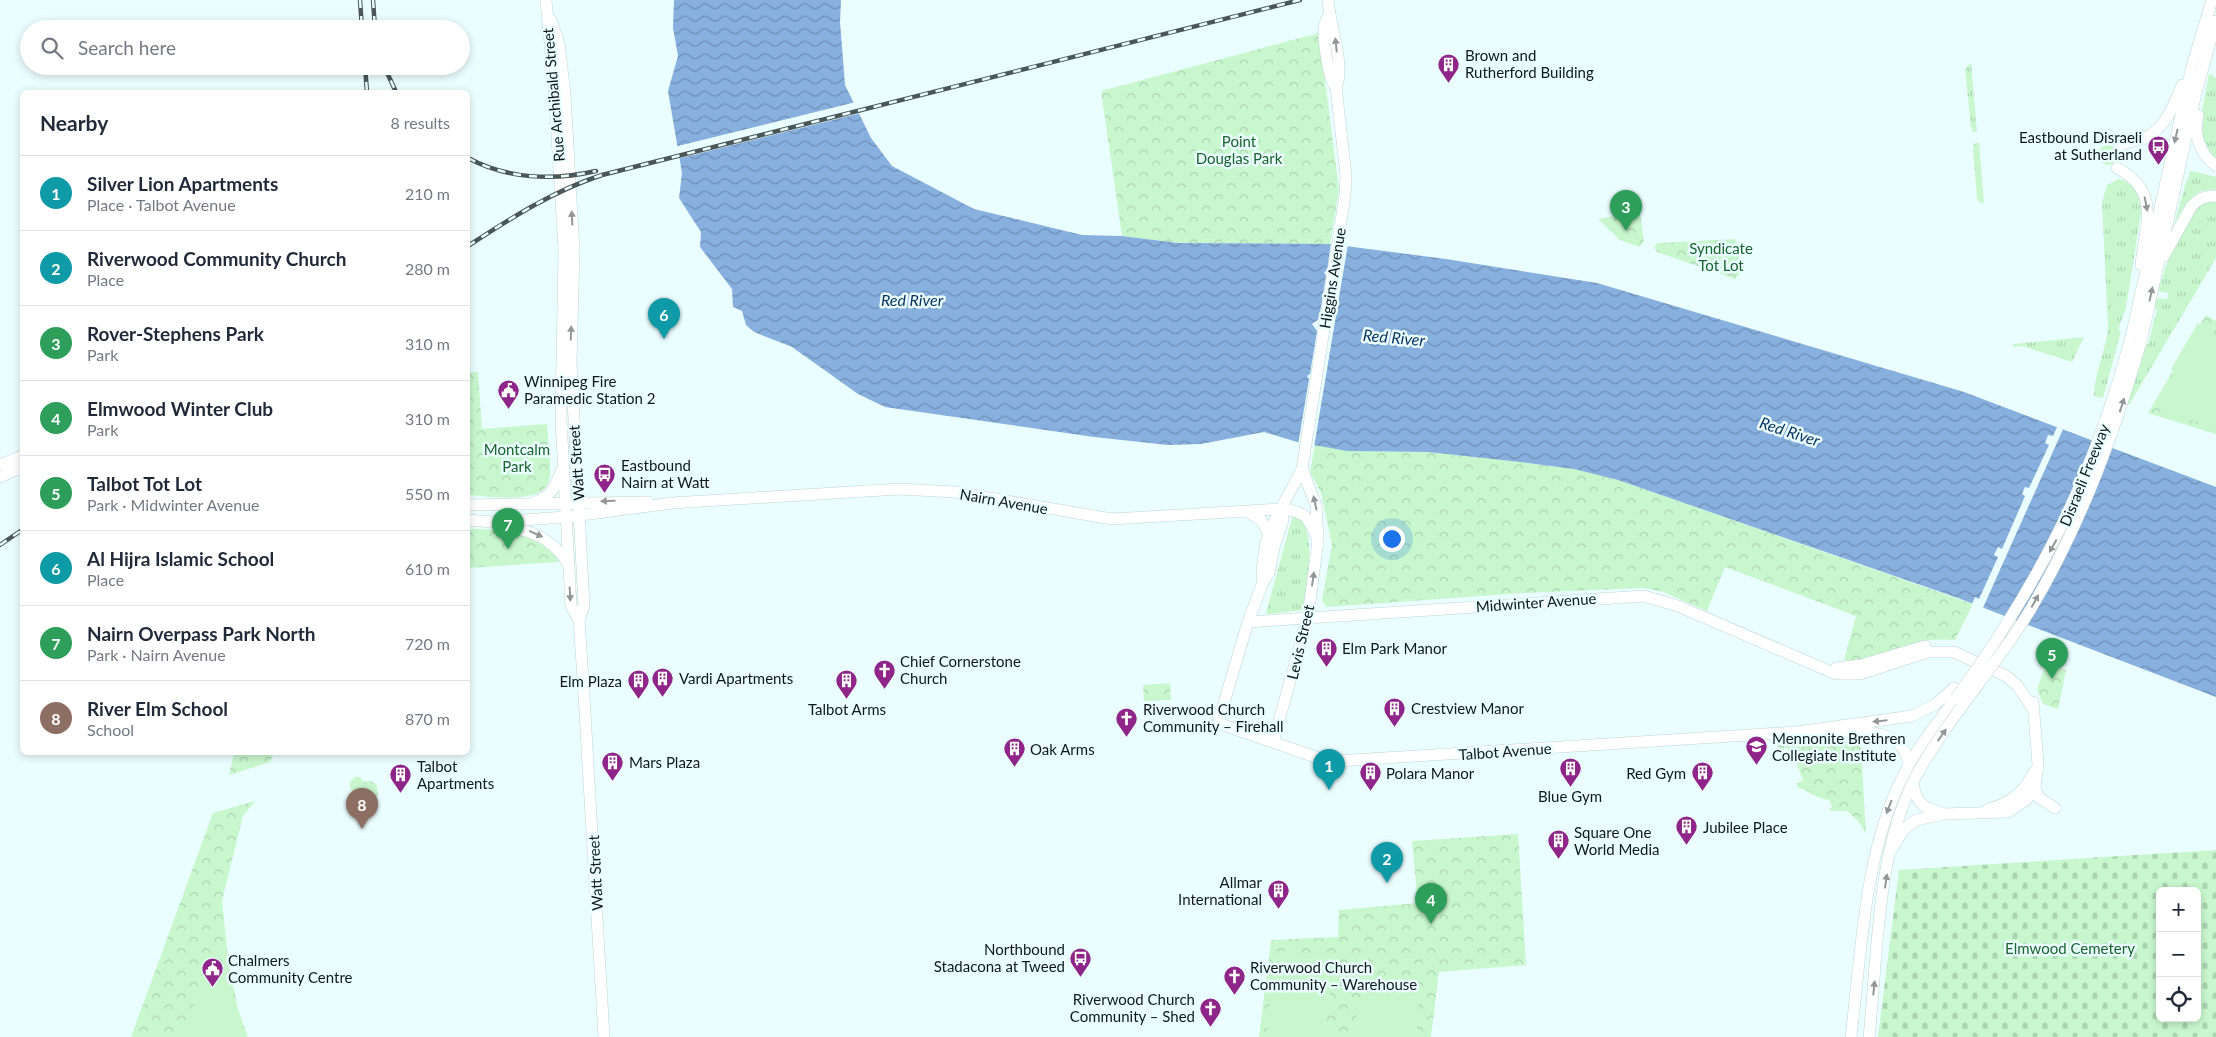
<!DOCTYPE html>
<html lang="en">
<head>
<meta charset="utf-8">
<style>
  body { margin:0; font-family:Lato,sans-serif; background:#f6f6f7; color:#1f2937 }
  .controls { position:absolute; right:15px; bottom:15px; display:grid; overflow:hidden; border-radius:8px; box-shadow:0 2px 8px #0003 }
  .controls button { width:45px; height:45px; display:grid; place-items:center; padding:0; border:0; border-bottom:1px solid #e0e1e3; background:#fff; color:#1f2937; font:25px sans-serif }
  .you { position:absolute; left:1391px; top:538px; width:18px; height:18px; margin:-12px; border:4px solid #fff; border-radius:50%; background:#1a73e8; box-shadow:0 0 0 8px #1a73e833 }
  .badge { display:grid; place-items:center; width:32px; height:32px; border-radius:50%; background:#b45309; color:#fff; font-size:16px; font-weight:700 }
  .pin { position:absolute; translate:-50% -41px; filter:drop-shadow(0 1px 2px #0008) }
  .pin::after { content:''; position:absolute; top:26px; width:18px; height:15px; background:inherit; clip-path:polygon(0 0,100% 0,50% 100%) }
  .list { margin:0; padding:0; list-style:none }
  h2 { display:flex; justify-content:space-between; align-items:center; height:65px; margin:0; padding:0 20px; font-size:21px }
  h2 small { font-size:16px; font-weight:400; color:#747a83 }
  .list li { display:grid; grid-template-columns:32px 1fr auto; gap:15px; align-items:center; box-sizing:border-box; height:75px; padding:0 20px; border-top:1px solid #e0e1e3 }
  .list b { display:block; font-size:19px; white-space:nowrap }
  .list p { margin:0; font-size:16px; white-space:nowrap; color:#747a83 }
  .list em { font-size:16px; font-style:normal; color:#747a83 }
  .icon { flex:none; width:28px; height:28px; fill:none; stroke:currentColor; stroke-width:2; stroke-linecap:round; stroke-linejoin:round }
  .map { position:relative; flex:none; width:2216px; height:1037px; overflow:hidden }
  .search { position:absolute; background:#fff; box-shadow:0 2px 8px #0003; left:20px; top:20px; width:450px; height:55px; display:flex; align-items:center; gap:12px; box-sizing:border-box; padding:0 18px; border-radius:28px; color:#747a83; font-size:19px }
  .panel { position:absolute; background:#fff; box-shadow:0 2px 8px #0003; left:20px; top:90px; width:450px; height:665px; border-radius:8px }
  .map>svg:first-child { display:block }
</style>
</head>
<body>
<div class="map">
<svg width="2216" height="1037" viewBox="0 0 2216 1037">
  <defs>
    <pattern id="grass-tufts" width="24" height="20" patternUnits="userSpaceOnUse" patternTransform="scale(1.25)"><rect width="24" height="20" fill="#c8f7ce"/><path d="M3 7l-1-3M5 7V3M7 7l1-3M15 17l-1-3M17 17v-4M19 17l1-3" fill="none" stroke="#abd3b0"/></pattern>
    <pattern id="forest-crowns" width="20" height="18" patternUnits="userSpaceOnUse" patternTransform="scale(1.25)"><rect width="20" height="18" fill="#c8f7ce"/><path d="M2 6a3 3 0 1 1 6 0M12 15a3 3 0 1 1 6 0" fill="none" stroke="#abd3b0"/></pattern>
    <pattern id="cemetery-stones" width="16" height="16" patternUnits="userSpaceOnUse" patternTransform="scale(1.25)"><rect width="16" height="16" fill="#c8f7ce"/><path d="M2 7V4a2 2 0 0 1 4 0v3zM10 15v-3a2 2 0 0 1 4 0v3z" fill="#abd3b0"/></pattern>
    <pattern id="water-waves" width="16" height="10" patternUnits="userSpaceOnUse" patternTransform="scale(1.25)"><rect width="16" height="10" fill="#88b0df"/><path d="M0 5q4-4 8 0t8 0" fill="none" stroke="#6e8eb4"/></pattern>
  </defs>
  <rect width="100%" height="100%" fill="#ebfeff"/>
  <g fill="url(#grass-tufts)">
    <polygon points="1971,63 1977,132 1973,132 1971,127 1965,69"/>
    <polygon points="2209,73 2216,78 2216,160 2204,145 2200,123"/>
    <polygon points="1979,142 1984,203 1980,203 1977,199 1973,149 1974,144"/>
    <circle cx="2108" cy="155" r="10"/>
    <path d="M 2192,171 L 2216,177 L 2216,190 C 2192,187 2184,207 2174,224 L 2187,179 L 2189,179 L 2189,172 Z"/>
    <path d="M 2119,179 C 2136,183 2140,197 2141,213 L 2126,308 L 2119,327 L 2118,330 L 2121,331 L 2103,398 L 2094,396 C 2094,373 2106,351 2108,328 L 2102,202 L 2107,185 Z"/>
    <polygon points="2216,200 2216,258 2129,405 2127,406 2144,345 2148,345 2157,309 2154,308 2156,298 2167,299 2168,293 2158,291 2171,251 2198,204"/>
    <polygon points="2084,337 2072,362 2022,346 2013,347 2013,344"/>
    <path d="M 1293,515 C 1320,523 1306,588 1303,610 L 1269,614 L 1266,613 Z"/>
  </g>
  <g fill="url(#forest-crowns)">
    <polygon points="1319,33 1339,190 1330,244 1178,243 1122,236 1101,91"/>
    <polygon points="1640,212 1644,242 1639,247 1620,240 1598,219"/>
    <polygon points="1735,239 1738,244 1741,272 1735,279 1657,252 1654,247 1658,243"/>
    <polygon points="2206,315 2216,321 2216,434 2148,413"/>
    <path d="M 468,372 L 478,372 L 482,429 L 547,424 C 548,440 551,458 550,475 C 549,507 489,496 468,495 Z"/>
    <path d="M 1315,445 L 1347,451 L 1428,452 L 1520,462 L 1574,469 L 1618,480 L 1973,604 L 1955,640 C 1942,639 1929,639 1916,643 C 1893,649 1868,666 1844,660 L 1856,616 L 1725,567 L 1707,611 L 1661,591 L 1641,588 L 1523,593 L 1327,607 L 1322,600 L 1332,544 L 1321,493 L 1310,472 Z"/>
    <path d="M 468,529 C 498,529 543,531 559,562 L 468,568 Z"/>
    <polygon points="2046,663 2066,670 2058,709 2043,704 2037,689"/>
    <polygon points="1170,683 1171,700 1144,701 1143,685"/>
    <path d="M 1859,741 L 1861,746 L 1866,834 L 1858,821 L 1847,811 L 1829,811 L 1832,806 L 1829,800 C 1817,799 1809,791 1797,787 L 1797,783 L 1803,780 L 1793,755 L 1786,747 L 1780,751 L 1777,745 Z"/>
    <polygon points="234,753 234,752 274,753 270,762 229,775"/>
    <polygon points="355,777 360,777 364,782 371,781 377,785 378,796 374,799 362,800 350,788 350,782"/>
    <polygon points="255,801 243,816 222,901 229,966 238,1009 248,1037 131,1037 213,813"/>
    <polygon points="1518,834 1526,965 1439,972 1431,1037 1259,1037 1271,940 1338,937 1339,910 1418,903 1412,841"/>
  </g>
  <path fill="url(#cemetery-stones)" fill-rule="evenodd" d="M 2216,850 L 2216,1037 L 1878,1037 L 1899,870 ZM 2160,891 L 2197,891 L 2197,1018 L 2160,1018 Z"/>
  <g fill="#c8f7ce">
    <polygon points="2198,323 2216,335 2216,429 2163,409 2161,402 2174,372 2171,369"/>
    <polygon points="1278,950 1335,958 1324,1037 1266,1037"/>
    <polygon points="227,966 236,1009 246,1037 183,1037 207,968"/>
    <path d="M 1384,983 L 1404,983 L 1418,987 L 1417,1037 L 1354,1037 C 1355,1008 1360,1000 1384,983 Z"/>
  </g>
  <polygon fill="url(#water-waves)" points="674,0 841,0 840,22 845,85 871,138 892,166 974,209 1082,235 1122,236 1178,243 1330,244 1446,259 1597,283 1964,392 2216,487 2216,697 1958,598 1618,480 1574,469 1520,462 1428,452 1347,451 1297,442 1264,432 1201,444 1168,445 1094,437 885,407 858,394 792,347 754,332 746,325 742,311 733,307 732,289 700,247 701,232 679,198 682,173 668,91 678,56 673,28"/>
  <g fill="#ebfeff">
    <polygon points="856,102 861,113 677,159 674,147"/>
    <polygon points="1331,242 1348,244 1314,447 1298,445 1309,379 1307,376 1310,374 1317,331 1312,324 1319,319 1326,276 1324,272 1327,271"/>
    <polygon points="2058,425 2064,427 1982,610 1971,606 1975,597 1979,599 1998,557 1994,555 1998,547 2002,549 2025,496 2022,494 2025,487 2029,488 2049,445 2045,443 2048,435 2053,436"/>
  </g>
  <g fill="none" stroke-linecap="round" stroke-linejoin="round">
    <defs>
      <g id="secondary">
        <polyline points="546,0 554,87 564,250 561,419 571,606 579,620 583,679 604,1037"/>
        <path d="M 1329,15 C 1327,18 1325,23 1324,26 C 1323,38 1328,80 1336,87"/>
        <polyline points="551,20 559,44 565,94 574,251 571,363 584,605 579,620"/>
        <path d="M 2198,115 C 2194,135 2199,153 2216,166"/>
        <path d="M 2120,145 C 2127,141 2135,142 2143,139 C 2165,130 2174,105 2182,85"/>
        <path d="M 2117,168 C 2162,192 2145,224 2141,265"/>
        <path d="M 2164,256 L 2191,207 C 2199,198 2205,196 2216,196"/>
        <polyline points="2131,337 2192,66 2212,0"/>
        <polyline points="2141,342 2196,93 2216,21"/>
        <polyline points="0,465 22,456"/>
        <polyline points="0,477 22,467"/>
        <path d="M 535,502 C 551,496 556,487 561,471"/>
        <polyline points="468,505 648,502"/>
        <polyline points="1282,509 1283,520 1274,547 1269,573 1263,582 1248,622 1218,723 1321,759 1337,761 1797,732 1912,716 1936,704 1954,688"/>
        <polyline points="1248,512 1262,521 1269,535"/>
        <path d="M 468,520 L 492,522 L 566,517 L 672,503 L 899,489 L 955,492 L 1112,519 L 1282,509 C 1308,512 1308,518 1318,540"/>
        <path d="M 503,525 C 531,531 553,538 568,564"/>
        <path d="M 1263,582 L 1262,570 L 1266,542 L 1275,520 L 1302,469 L 1345,196 L 1346,176 L 1336,87 C 1346,69 1329,20 1328,0"/>
        <polyline points="1248,622 1644,596 1678,606 1836,674 1860,674 1928,652 1954,652 2006,676 2017,685 2033,709"/>
        <polyline points="1836,668 1861,665 1925,646"/>
        <path d="M 1819,734 C 1842,733 1879,726 1898,743 C 1904,748 1907,756 1909,763"/>
        <polyline points="1273,742 1308,617 1318,540 1316,505 1302,469"/>
        <path d="M 1913,782 C 1915,801 1923,809 1942,813"/>
        <polyline points="2035,787 2038,797 2055,808"/>
        <path d="M 1988,809 C 2010,804 2025,792 2034,772"/>
        <polyline points="1890,852 1904,829 1916,820 1944,814 2008,812 2026,800 2035,787 2038,764 2033,702"/>
        <path d="M 1851,1037 C 1862,947 1864,843 1910,763 C 1923,740 1941,719 1956,698"/>
        <path d="M 1869,1037 C 1878,953 1876,852 1916,776"/>
      </g>
    </defs>
    <use href="#secondary" stroke="#bed4d6" stroke-width="12"/>
    <use href="#secondary" stroke="#fff" stroke-width="11"/>
    <defs>
      <g id="rail">
        <polyline points="360,0 362,29"/>
        <polyline points="373,0 375,29"/>
        <polyline points="365,66 367,92"/>
        <polyline points="384,66 396,92"/>
        <path d="M 468,158 C 507,179 553,181 596,171"/>
        <path d="M 468,246 C 511,218 553,191 602,175 L 1300,0"/>
        <polyline points="0,545 22,530"/>
      </g>
    </defs>
    <use href="#rail" stroke="#4b5657" stroke-width="4.5"/>
    <use href="#rail" stroke="#ebfeff" stroke-width="2.5" stroke-dasharray="8" stroke-linecap="butt"/>
    <defs>
      <g id="secondary-bridge">
        <path d="M 1956,698 C 2041,582 2094,475 2131,337"/>
        <path d="M 1916,776 C 1949,716 1997,666 2032,607 C 2081,524 2114,434 2141,342"/>
      </g>
    </defs>
    <use href="#secondary-bridge" stroke="#bed4d6" stroke-width="12" stroke-linecap="butt"/>
    <use href="#secondary-bridge" stroke="#fff" stroke-width="11"/>
  </g>
  <defs><path id="oneway-solid" d="M-6-.8H1V-3.2L6.5 0L1 3.2V.8H-6Z" transform="scale(1.25)"/></defs>
  <g fill="#939798">
    <use href="#oneway-solid" transform="translate(1336 45) rotate(-96)"/>
    <use href="#oneway-solid" transform="translate(2176 136) rotate(103)"/>
    <use href="#oneway-solid" transform="translate(2146 204) rotate(79)"/>
    <use href="#oneway-solid" transform="translate(572 218) rotate(-93)"/>
    <use href="#oneway-solid" transform="translate(2151 294) rotate(-78)"/>
    <use href="#oneway-solid" transform="translate(571 333) rotate(-88)"/>
    <use href="#oneway-solid" transform="translate(2122 405) rotate(-72)"/>
    <use href="#oneway-solid" transform="translate(608 501) rotate(178)"/>
    <use href="#oneway-solid" transform="translate(1315 503) rotate(-103)"/>
    <use href="#oneway-solid" transform="translate(536 534) rotate(24)"/>
    <use href="#oneway-solid" transform="translate(2053 546) rotate(119)"/>
    <use href="#oneway-solid" transform="translate(1313 579) rotate(-82)"/>
    <use href="#oneway-solid" transform="translate(570 594) rotate(87)"/>
    <use href="#oneway-solid" transform="translate(2035 601) rotate(-61)"/>
    <use href="#oneway-solid" transform="translate(1880 721) rotate(174)"/>
    <use href="#oneway-solid" transform="translate(1942 735) rotate(-55)"/>
    <use href="#oneway-solid" transform="translate(1889 807) rotate(111)"/>
    <use href="#oneway-solid" transform="translate(1886 881) rotate(-82)"/>
    <use href="#oneway-solid" transform="translate(1874 988) rotate(-84)"/>
  </g>
  <defs>
    <symbol id="building-pin" viewBox="-11 -11 22 30"><path d="M0 17L-7.5 6A9.5 9.5 0 1 1 7.5 6Z" fill="#8f2589" stroke="#ebfeff"/><path d="M-4-6H4V6H1V3H-1V6H-4ZM-2.5-4.3h1.7v1.8h-1.7ZM.8-4.3h1.7v1.8H.8ZM-2.5-1h1.7V.8h-1.7ZM.8-1h1.7V.8H.8Z" fill="#fff"/></symbol>
    <symbol id="bus-pin" viewBox="-11 -11 22 30"><path d="M0 17L-7.5 6A9.5 9.5 0 1 1 7.5 6Z" fill="#8f2589" stroke="#ebfeff"/><path d="M-5-6H5V4H4V6H2V4H-2V6H-4V4H-5ZM-3.5-4V0h7V-4ZM-3.5 1.2v1.5H-2V1.2ZM2 1.2v1.5H3.5V1.2Z" fill="#fff"/></symbol>
    <symbol id="civic-pin" viewBox="-11 -11 22 30"><path d="M0 17L-7.5 6A9.5 9.5 0 1 1 7.5 6Z" fill="#8f2589" stroke="#ebfeff"/><path d="M-.6-6.5H3V-4.5H.6V-3L4-1V1h2V6H-6V1h2V-1L-.6-3ZM-1.2 2.5V6h2.4V2.5Z" fill="#fff"/></symbol>
    <symbol id="church-pin" viewBox="-11 -11 22 30"><path d="M0 17L-7.5 6A9.5 9.5 0 1 1 7.5 6Z" fill="#8f2589" stroke="#ebfeff"/><path d="M-1.2-6h2.4v3.5h3.3v2.4h-3.3V6h-2.4V-.1h-3.3v-2.4h3.3Z" fill="#fff"/></symbol>
    <symbol id="school-pin" viewBox="-11 -11 22 30"><path d="M0 17L-7.5 6A9.5 9.5 0 1 1 7.5 6Z" fill="#8f2589" stroke="#ebfeff"/><path d="M0-5L7-2L0 1L-7-2ZM-4 1L0 2.5L4 1V4Q0 6-4 4Z" fill="#fff"/></symbol>
  </defs>
  <g fill-rule="evenodd">
    <use href="#building-pin" x="1436" y="52" width="25" height="34"/>
    <use href="#bus-pin" x="2146" y="134" width="25" height="34"/>
    <use href="#civic-pin" x="496" y="378" width="25" height="34"/>
    <use href="#bus-pin" x="592" y="462" width="25" height="34"/>
    <use href="#building-pin" x="1314" y="636" width="25" height="34"/>
    <use href="#church-pin" x="872" y="658" width="25" height="34"/>
    <use href="#building-pin" x="650" y="666" width="25" height="34"/>
    <use href="#building-pin" x="626" y="668" width="25" height="34"/>
    <use href="#building-pin" x="834" y="668" width="25" height="34"/>
    <use href="#building-pin" x="1382" y="696" width="25" height="34"/>
    <use href="#church-pin" x="1114" y="706" width="25" height="34"/>
    <use href="#school-pin" x="1744" y="734" width="25" height="34"/>
    <use href="#building-pin" x="1002" y="736" width="25" height="34"/>
    <use href="#building-pin" x="600" y="750" width="25" height="34"/>
    <use href="#building-pin" x="1558" y="756" width="25" height="34"/>
    <use href="#building-pin" x="1358" y="760" width="25" height="34"/>
    <use href="#building-pin" x="1690" y="760" width="25" height="34"/>
    <use href="#building-pin" x="388" y="762" width="25" height="34"/>
    <use href="#building-pin" x="1674" y="814" width="25" height="34"/>
    <use href="#building-pin" x="1546" y="828" width="25" height="34"/>
    <use href="#building-pin" x="1266" y="878" width="25" height="34"/>
    <use href="#bus-pin" x="1068" y="946" width="25" height="34"/>
    <use href="#civic-pin" x="200" y="956" width="25" height="34"/>
    <use href="#church-pin" x="1222" y="964" width="25" height="34"/>
    <use href="#church-pin" x="1198" y="996" width="25" height="34"/>
  </g>
  <g text-anchor="middle" dominant-baseline="central" stroke-width="5" stroke-linejoin="round" paint-order="stroke">
    <g font-size="15" fill="#101819" stroke="#ebfeff" text-anchor="start">
      <text x="1465" y="55">Brown and<tspan x="1465" dy="17">Rutherford Building</tspan></text>
      <text x="2142" y="137" text-anchor="end">Eastbound Disraeli<tspan x="2142" dy="17">at Sutherland</tspan></text>
      <text x="524" y="381">Winnipeg Fire<tspan x="524" dy="17">Paramedic Station 2</tspan></text>
      <text x="621" y="465">Eastbound<tspan x="621" dy="17">Nairn at Watt</tspan></text>
      <text x="1342" y="648">Elm Park Manor</text>
      <text x="900" y="661">Chief Cornerstone<tspan x="900" dy="17">Church</tspan></text>
      <text x="679" y="678">Vardi Apartments</text>
      <text x="622" y="681" text-anchor="end">Elm Plaza</text>
      <text x="1411" y="708">Crestview Manor</text>
      <text x="847" y="709" text-anchor="middle">Talbot Arms</text>
      <text x="1143" y="709">Riverwood Church<tspan x="1143" dy="17">Community – Firehall</tspan></text>
      <text x="1772" y="738">Mennonite Brethren<tspan x="1772" dy="17">Collegiate Institute</tspan></text>
      <text x="1030" y="749">Oak Arms</text>
      <text x="629" y="762">Mars Plaza</text>
      <text x="417" y="766">Talbot<tspan x="417" dy="17">Apartments</tspan></text>
      <text x="1386" y="773">Polara Manor</text>
      <text x="1686" y="773" text-anchor="end">Red Gym</text>
      <text x="1570" y="796" text-anchor="middle">Blue Gym</text>
      <text x="1703" y="827">Jubilee Place</text>
      <text x="1574" y="832">Square One<tspan x="1574" dy="17">World Media</tspan></text>
      <text x="1262" y="882" text-anchor="end">Allmar<tspan x="1262" dy="17">International</tspan></text>
      <text x="1065" y="949" text-anchor="end">Northbound<tspan x="1065" dy="17">Stadacona at Tweed</tspan></text>
      <text x="228" y="960">Chalmers<tspan x="228" dy="17">Community Centre</tspan></text>
      <text x="1250" y="967">Riverwood Church<tspan x="1250" dy="17">Community – Warehouse</tspan></text>
      <text x="1195" y="999" text-anchor="end">Riverwood Church<tspan x="1195" dy="17">Community – Shed</tspan></text>
    </g>
    <g font-size="15" fill="#101819" stroke="#ebfeff">
      <text transform="translate(553 95) rotate(-95)">Rue Archibald Street</text>
      <text transform="translate(1332 278) rotate(-81)">Higgins Avenue</text>
      <text transform="translate(576 463) rotate(-94)">Watt Street</text>
      <text transform="translate(2084 475) rotate(-68)">Disraeli Freeway</text>
      <text transform="translate(1004 501) rotate(10)">Nairn Avenue</text>
      <text transform="translate(1536 602) rotate(-4)">Midwinter Avenue</text>
      <text transform="translate(1300 642) rotate(-77)">Levis Street</text>
      <text transform="translate(1505 751) rotate(-4)">Talbot Avenue</text>
      <text transform="translate(595 873) rotate(-93)">Watt Street</text>
    </g>
    <g font-size="15" fill="#19632e" stroke="#ebfeff">
      <text x="1239" y="141">Point<tspan x="1239" dy="17">Douglas Park</tspan></text>
      <text x="1721" y="248">Syndicate<tspan x="1721" dy="17">Tot Lot</tspan></text>
      <text x="517" y="449">Montcalm<tspan x="517" dy="17">Park</tspan></text>
      <text x="2070" y="948">Elmwood Cemetery</text>
    </g>
    <g font-size="16" font-style="italic" fill="#06325d" stroke="#ebfeff">
      <text x="912" y="299">Red River</text>
      <text transform="translate(1394 337) rotate(5)">Red River</text>
      <text transform="translate(1790 431) rotate(18)">Red River</text>
    </g>
  </g>
</svg>
<div class="controls">
<button>+</button>
<button>−</button>
<button><svg class="icon" aria-label="locate" viewBox="0 0 24 24"><circle cx="12" cy="12" r="6"/><path d="M12 2v4M12 18v4M2 12h4M18 12h4"/></svg></button>
</div>
<div class="you"></div>
<div class="pin badge" style="left:1329px;top:790px;background:#0f9aa8">1</div>
<div class="pin badge" style="left:1387px;top:883px;background:#0f9aa8">2</div>
<div class="pin badge" style="left:1626px;top:231px;background:#2e9e5b">3</div>
<div class="pin badge" style="left:1431px;top:924px;background:#2e9e5b">4</div>
<div class="pin badge" style="left:2052px;top:679px;background:#2e9e5b">5</div>
<div class="pin badge" style="left:664px;top:339px;background:#0f9aa8">6</div>
<div class="pin badge" style="left:508px;top:549px;background:#2e9e5b">7</div>
<div class="pin badge" style="left:362px;top:829px;background:#8d6e63">8</div>
<div class="search"><svg class="icon" aria-label="search" viewBox="0 0 24 24"><circle cx="10" cy="10" r="6"/><path d="M15 15l6 6"/></svg>Search here</div>
<section class="panel">
<h2>Nearby<small>8 results</small></h2>
<ul class="list">
<li><span class="badge" style="background:#0f9aa8">1</span><div><b>Silver Lion Apartments</b><p>Place · Talbot Avenue</p></div><em>210 m</em></li>
<li><span class="badge" style="background:#0f9aa8">2</span><div><b>Riverwood Community Church</b><p>Place</p></div><em>280 m</em></li>
<li><span class="badge" style="background:#2e9e5b">3</span><div><b>Rover-Stephens Park</b><p>Park</p></div><em>310 m</em></li>
<li><span class="badge" style="background:#2e9e5b">4</span><div><b>Elmwood Winter Club</b><p>Park</p></div><em>310 m</em></li>
<li><span class="badge" style="background:#2e9e5b">5</span><div><b>Talbot Tot Lot</b><p>Park · Midwinter Avenue</p></div><em>550 m</em></li>
<li><span class="badge" style="background:#0f9aa8">6</span><div><b>Al Hijra Islamic School</b><p>Place</p></div><em>610 m</em></li>
<li><span class="badge" style="background:#2e9e5b">7</span><div><b>Nairn Overpass Park North</b><p>Park · Nairn Avenue</p></div><em>720 m</em></li>
<li><span class="badge" style="background:#8d6e63">8</span><div><b>River Elm School</b><p>School</p></div><em>870 m</em></li>
</ul>
</section>
</div>
</body>
</html>
